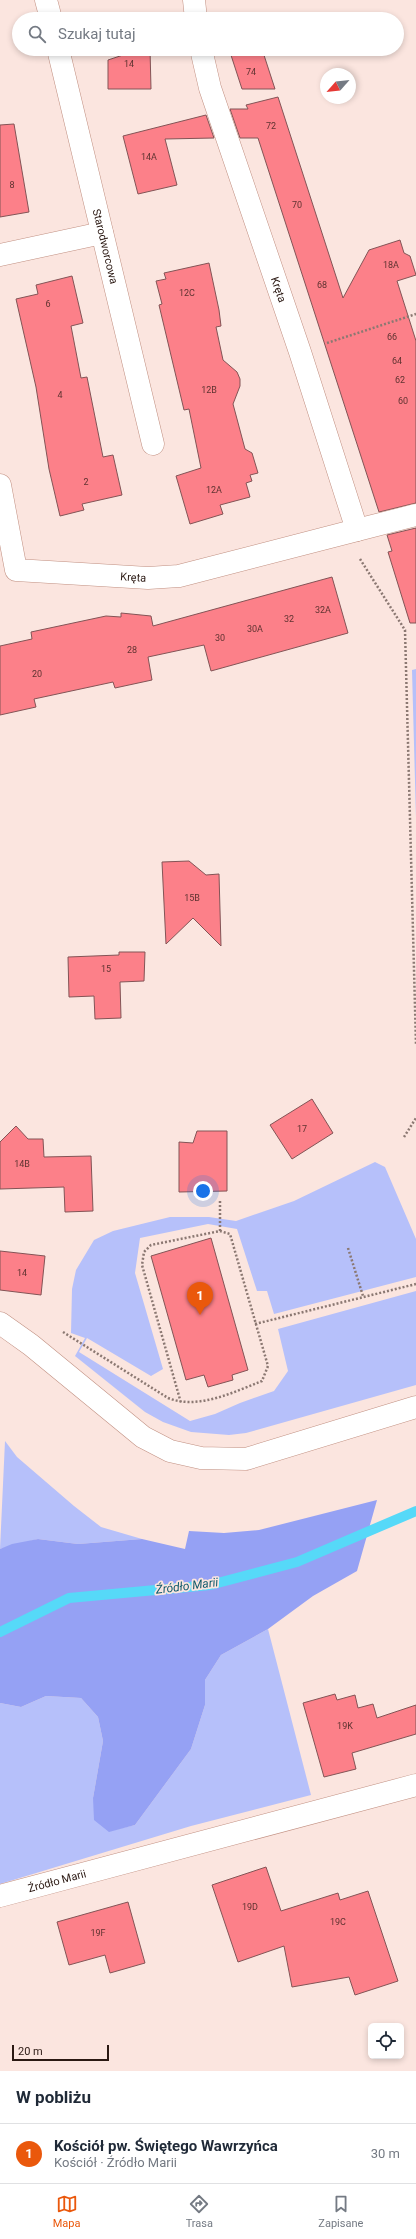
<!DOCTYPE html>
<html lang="pl">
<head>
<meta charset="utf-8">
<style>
  body { margin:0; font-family:Roboto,sans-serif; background:#f2f2f3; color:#1f2937 }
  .controls { position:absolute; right:12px; bottom:12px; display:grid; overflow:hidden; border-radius:6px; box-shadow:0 2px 6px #0003 }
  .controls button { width:36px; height:36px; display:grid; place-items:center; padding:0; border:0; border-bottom:1px solid #e0e1e3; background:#fff; color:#1f2937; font:20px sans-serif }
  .compass { position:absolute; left:320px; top:68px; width:36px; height:36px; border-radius:50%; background:#fff; box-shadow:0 2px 6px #0003; rotate:243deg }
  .scale { position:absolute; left:12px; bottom:10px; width:97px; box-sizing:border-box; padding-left:4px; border:2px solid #2a1812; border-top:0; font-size:11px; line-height:14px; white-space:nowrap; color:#2a1812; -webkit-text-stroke:3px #fbe5df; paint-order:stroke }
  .you { position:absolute; left:203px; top:1191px; width:14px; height:14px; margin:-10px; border:3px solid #fff; border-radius:50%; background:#1a73e8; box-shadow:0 0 0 6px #1a73e833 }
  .badge { display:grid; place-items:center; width:26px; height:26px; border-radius:50%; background:#ea580c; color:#fff; font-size:13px; font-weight:700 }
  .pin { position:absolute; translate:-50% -33px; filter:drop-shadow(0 1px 2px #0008) }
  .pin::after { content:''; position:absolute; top:21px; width:14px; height:12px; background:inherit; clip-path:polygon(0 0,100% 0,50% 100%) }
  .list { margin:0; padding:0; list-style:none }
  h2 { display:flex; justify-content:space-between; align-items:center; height:52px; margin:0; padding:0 16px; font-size:17px }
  h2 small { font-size:13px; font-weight:400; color:#747a83 }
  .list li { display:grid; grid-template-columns:26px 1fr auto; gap:12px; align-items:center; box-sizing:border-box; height:60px; padding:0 16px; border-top:1px solid #e0e1e3 }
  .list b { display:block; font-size:15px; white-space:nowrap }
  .list p { margin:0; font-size:13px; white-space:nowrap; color:#747a83 }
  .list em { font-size:13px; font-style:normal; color:#747a83 }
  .icon { flex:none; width:22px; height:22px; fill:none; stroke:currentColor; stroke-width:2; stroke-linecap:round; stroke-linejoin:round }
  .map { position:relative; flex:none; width:416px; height:2071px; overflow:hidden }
  .search { position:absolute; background:#fff; box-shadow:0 2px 6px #0003; left:12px; right:12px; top:12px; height:44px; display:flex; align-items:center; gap:10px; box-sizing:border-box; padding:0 14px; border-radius:22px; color:#747a83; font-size:15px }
  .sheet { height:112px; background:#fff }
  nav { display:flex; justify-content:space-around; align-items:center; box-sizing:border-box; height:56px; border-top:1px solid #e0e1e3; background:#fff; font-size:11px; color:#747a83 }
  nav a { display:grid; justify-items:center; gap:2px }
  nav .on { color:#ea580c }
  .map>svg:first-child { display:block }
</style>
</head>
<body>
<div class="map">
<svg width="416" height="2071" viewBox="0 0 416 2071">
  <rect width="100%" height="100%" fill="#fbe5df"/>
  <g fill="#b6c0fa">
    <polygon points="416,669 416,818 412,670"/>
    <polygon points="375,1162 385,1167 416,1239 416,1277 274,1314 267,1291 257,1291 237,1229 208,1224 140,1238 135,1273 163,1369 151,1376 87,1338 79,1352 190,1421 215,1414 240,1403 274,1391 288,1371 278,1329 416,1291 416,1385 246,1433 229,1435 191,1432 163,1422 145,1412 75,1356 85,1338 71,1333 72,1289 76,1270 94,1240 113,1231 170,1217 209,1217 236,1221 294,1201"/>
    <polygon points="5,1441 17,1457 74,1506 101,1527 142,1539 78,1544 38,1539 0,1549"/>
    <polygon points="268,1629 311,1795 191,1826 0,1884 0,1703 21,1707 46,1696 81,1698 98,1717 103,1741 93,1798 109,1831 135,1825 191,1749 205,1705 205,1680 221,1655"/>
  </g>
  <polygon fill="#95a1f4" points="377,1500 357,1571 313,1596 268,1629 221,1655 205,1680 205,1705 191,1749 135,1825 109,1832 94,1820 93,1798 103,1741 98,1717 81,1698 46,1696 21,1707 0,1703 0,1549 12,1544 38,1539 78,1544 142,1539 185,1549 189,1531 224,1533 259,1530"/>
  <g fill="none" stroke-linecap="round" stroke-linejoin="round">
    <polyline stroke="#56d9f8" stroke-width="10" points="0,1632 69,1598 210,1585 297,1562 416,1511"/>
  </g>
  <g fill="#fc8089" stroke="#835456">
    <polygon points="82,15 126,16 126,19 82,19"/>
    <polygon points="251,15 253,19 238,19"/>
    <polygon points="82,49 127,49 127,54 150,49 151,89 108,89 108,60 123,55 82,55"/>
    <polygon points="229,49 262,49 275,89 242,89"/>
    <polygon points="278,97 343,298 369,250 400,240 404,253 410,256 416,275 397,281 416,341 416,503 379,512 258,138 240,138 230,109 248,109 246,105"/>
    <polygon points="206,115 214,138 165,139 177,185 138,194 123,136"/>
    <polygon points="14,124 29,212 0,217 0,125"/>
    <polygon points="209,263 219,310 221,326 216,327 223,360 237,372 240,379 240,386 233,404 245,449 252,453 258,473 250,475 252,481 246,483 250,497 220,505 223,514 190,524 176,476 201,468 189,409 184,410 159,305 162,304 156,281 166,279 164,273"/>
    <polygon points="72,276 83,323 71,326 81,378 87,377 103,457 113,455 122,495 82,504 84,510 60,516 49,469 36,387 16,299 38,294 36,285"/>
    <polygon points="416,528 416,623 410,623 388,552 392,551 387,535"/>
    <polygon points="332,577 348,633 211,671 204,645 148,657 152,680 115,688 113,682 34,699 36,707 0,715 0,646 32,639 31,632 106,616 121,617 121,613 151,616 153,626"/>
    <polygon points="189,861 206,875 219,874 221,946 193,918 166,944 162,862"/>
    <polygon points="119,952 145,952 144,981 120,982 121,1018 95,1019 94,996 69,997 68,957 119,955"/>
    <polygon points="312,1099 333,1133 292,1159 270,1125"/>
    <polygon points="16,1126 28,1139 43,1139 44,1157 91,1156 93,1211 65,1212 64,1187 0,1189 0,1142"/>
    <polygon points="197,1131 227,1131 227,1191 179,1192 179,1142 193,1143"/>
    <polygon points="211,1238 248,1370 232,1375 233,1380 208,1387 204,1375 186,1380 151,1256"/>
    <polygon points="0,1251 45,1256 41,1295 0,1290"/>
    <polygon points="335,1694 337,1700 355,1695 358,1708 373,1704 377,1718 416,1705 416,1734 352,1753 356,1769 324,1777 303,1703"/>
    <polygon points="266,1867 281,1911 338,1893 340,1900 368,1891 398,1981 355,1995 349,1977 292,1987 284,1946 238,1962 212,1885"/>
    <polygon points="128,1902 145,1963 110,1973 105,1955 69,1965 57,1922"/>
  </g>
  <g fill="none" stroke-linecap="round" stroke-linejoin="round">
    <defs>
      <g id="street">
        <polyline points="46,0 51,19"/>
        <polyline points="194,0 196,19"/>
        <path id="s1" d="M 58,49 L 153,444"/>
        <path id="s2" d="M 201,49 L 210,88 L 300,352 L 357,530 L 416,515"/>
        <polyline points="0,255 102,233"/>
        <path id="s3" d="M 0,485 L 16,570 L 148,578 L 179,576 L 357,530"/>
        <polyline points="0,1323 31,1345 143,1437 170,1451 201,1458 246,1459 416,1407"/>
        <path id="s4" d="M 0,1896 L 416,1785"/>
      </g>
    </defs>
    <use href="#street" stroke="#c19082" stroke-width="23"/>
    <g stroke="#8b7872" stroke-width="2.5" stroke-dasharray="2 2" stroke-linecap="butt">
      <polyline points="327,343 416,314"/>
      <polyline points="360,559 405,630 416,1045"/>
      <polyline points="404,1137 416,1118"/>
      <polyline points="220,1201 220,1231"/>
      <polyline points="348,1248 363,1296"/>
      <polyline points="255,1324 416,1284"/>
      <path d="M 63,1332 L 168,1398 C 198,1410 234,1392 262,1381 L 268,1366 L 230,1234 L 220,1231 L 151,1245 L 144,1252 L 142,1265 L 181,1403"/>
    </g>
    <use href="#street" stroke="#fff" stroke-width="22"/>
  </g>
  <g text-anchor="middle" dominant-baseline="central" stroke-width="3.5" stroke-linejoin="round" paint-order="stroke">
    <g font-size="9" fill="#5e3230">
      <text x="129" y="64">14</text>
      <text x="251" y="72">74</text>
      <text x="271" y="126">72</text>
      <text x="149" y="157">14A</text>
      <text x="12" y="185">8</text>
      <text x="297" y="205">70</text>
      <text x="391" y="265">18A</text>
      <text x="322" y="285">68</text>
      <text x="187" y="293">12C</text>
      <text x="48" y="304">6</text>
      <text x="392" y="337">66</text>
      <text x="397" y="361">64</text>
      <text x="400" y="380">62</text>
      <text x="209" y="390">12B</text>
      <text x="60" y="395">4</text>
      <text x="403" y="401">60</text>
      <text x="86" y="482">2</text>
      <text x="214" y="490">12A</text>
      <text x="323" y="610">32A</text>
      <text x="289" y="619">32</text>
      <text x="255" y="629">30A</text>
      <text x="220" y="638">30</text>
      <text x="132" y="650">28</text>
      <text x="37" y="674">20</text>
      <text x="192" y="898">15B</text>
      <text x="106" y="969">15</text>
      <text x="302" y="1129">17</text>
      <text x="22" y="1164">14B</text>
      <text x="22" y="1273">14</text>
      <text x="345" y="1726">19K</text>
      <text x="250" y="1907">19D</text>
      <text x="338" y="1922">19C</text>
      <text x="98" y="1933">19F</text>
    </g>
    <g font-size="11" fill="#2a1812" stroke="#fbe5df">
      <text stroke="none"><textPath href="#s1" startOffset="203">Starodworcowa</textPath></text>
      <text stroke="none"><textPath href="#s2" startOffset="253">Kręta</textPath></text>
      <text stroke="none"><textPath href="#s3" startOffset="204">Kręta</textPath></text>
      <text stroke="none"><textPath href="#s4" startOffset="59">Źródło Marii</textPath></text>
    </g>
    <g font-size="12" font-style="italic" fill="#0f5a6b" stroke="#fbe5df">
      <text transform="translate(187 1586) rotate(-7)">Źródło Marii</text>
    </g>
  </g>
</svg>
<div class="controls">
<button><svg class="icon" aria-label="locate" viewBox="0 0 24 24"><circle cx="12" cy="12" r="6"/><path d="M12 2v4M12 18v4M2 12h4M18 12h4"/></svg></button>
</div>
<svg class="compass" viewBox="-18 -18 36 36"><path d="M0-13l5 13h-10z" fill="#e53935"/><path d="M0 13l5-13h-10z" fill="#747a83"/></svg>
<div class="scale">20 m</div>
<div class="you"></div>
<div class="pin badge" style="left:200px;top:1315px">1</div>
<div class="search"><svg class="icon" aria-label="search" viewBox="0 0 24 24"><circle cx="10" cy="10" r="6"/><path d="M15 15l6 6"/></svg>Szukaj tutaj</div>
</div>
<section class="sheet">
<h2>W pobliżu<small></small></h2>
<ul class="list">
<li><span class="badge">1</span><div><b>Kościół pw. Świętego Wawrzyńca</b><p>Kościół · Źródło Marii</p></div><em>30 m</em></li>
</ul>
</section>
<nav>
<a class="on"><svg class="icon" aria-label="map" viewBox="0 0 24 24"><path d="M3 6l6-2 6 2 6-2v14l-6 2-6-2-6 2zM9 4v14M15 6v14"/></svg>Mapa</a>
<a><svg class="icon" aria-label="directions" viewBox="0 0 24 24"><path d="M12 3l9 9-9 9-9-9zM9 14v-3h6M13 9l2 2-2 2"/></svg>Trasa</a>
<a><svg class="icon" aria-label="saved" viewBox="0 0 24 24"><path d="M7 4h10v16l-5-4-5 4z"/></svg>Zapisane</a>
</nav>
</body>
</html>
